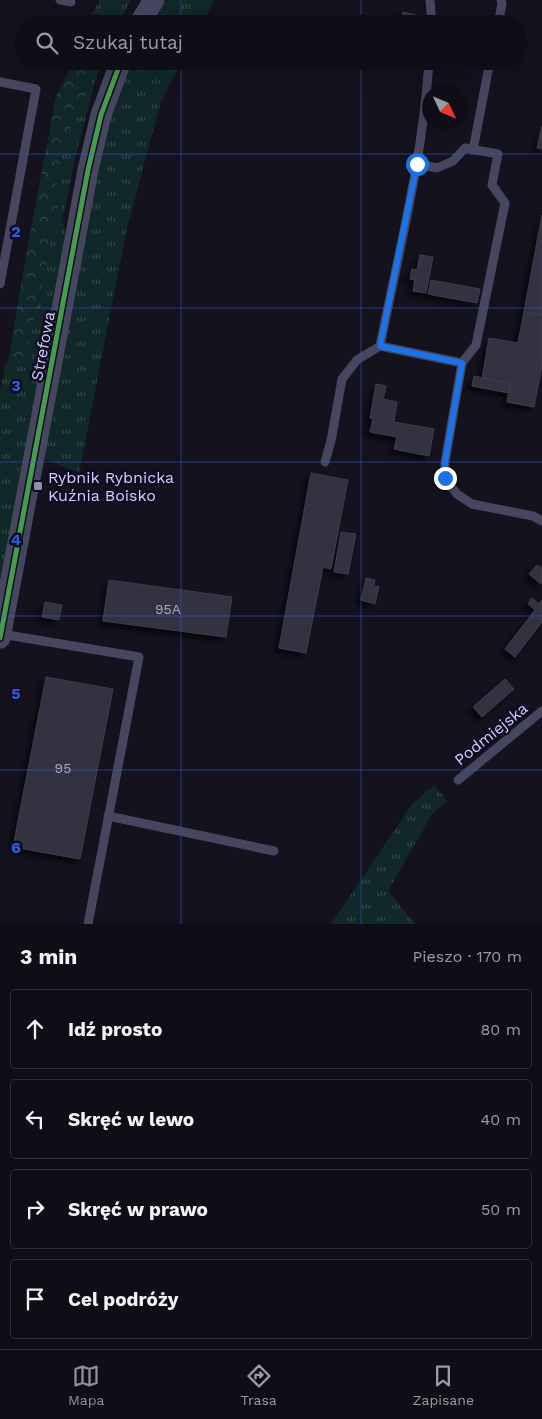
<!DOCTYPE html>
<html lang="pl">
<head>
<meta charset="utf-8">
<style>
  body { margin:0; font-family:"Work Sans",sans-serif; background:#18171f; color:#f1f3f6 }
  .compass { position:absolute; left:422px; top:85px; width:45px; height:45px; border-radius:50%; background:#0f0e16; box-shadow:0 5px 20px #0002; rotate:134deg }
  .stop { position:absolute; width:15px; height:15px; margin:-11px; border:4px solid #1a73e8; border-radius:50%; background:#fff }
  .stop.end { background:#1a73e8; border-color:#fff; box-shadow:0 1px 5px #0008 }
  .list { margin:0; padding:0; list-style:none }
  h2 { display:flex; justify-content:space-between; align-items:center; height:65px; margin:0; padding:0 20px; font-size:21px }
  h2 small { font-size:16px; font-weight:400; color:#9b9ca1 }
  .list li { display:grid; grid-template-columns:32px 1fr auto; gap:15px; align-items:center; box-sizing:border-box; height:80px; margin:0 10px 10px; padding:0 10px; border:1px solid #2f2e35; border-radius:5px }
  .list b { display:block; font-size:19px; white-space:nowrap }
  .list em { font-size:16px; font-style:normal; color:#9b9ca1 }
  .icon { flex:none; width:28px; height:28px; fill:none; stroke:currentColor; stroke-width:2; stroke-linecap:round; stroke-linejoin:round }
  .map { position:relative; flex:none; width:542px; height:924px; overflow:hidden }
  .search { position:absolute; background:#0f0e16; box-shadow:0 5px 20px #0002; left:15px; right:15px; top:15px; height:55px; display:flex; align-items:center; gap:12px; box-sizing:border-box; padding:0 18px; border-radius:28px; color:#9b9ca1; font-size:19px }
  .sheet { height:425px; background:#0f0e16 }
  nav { display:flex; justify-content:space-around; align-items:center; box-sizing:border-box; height:70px; border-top:1px solid #2f2e35; background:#0f0e16; font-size:14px; color:#9b9ca1 }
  nav a { display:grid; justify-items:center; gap:2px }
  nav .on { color:#8c9099 }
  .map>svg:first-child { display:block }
</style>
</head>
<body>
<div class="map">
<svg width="542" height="924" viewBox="0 0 542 924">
  <defs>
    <pattern id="grass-tufts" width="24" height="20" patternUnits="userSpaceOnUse" patternTransform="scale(1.25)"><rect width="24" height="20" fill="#112828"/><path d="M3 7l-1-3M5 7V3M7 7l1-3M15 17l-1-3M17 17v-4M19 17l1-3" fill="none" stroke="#334648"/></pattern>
    <pattern id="forest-crowns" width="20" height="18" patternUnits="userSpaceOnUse" patternTransform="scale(1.25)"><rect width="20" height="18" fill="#112828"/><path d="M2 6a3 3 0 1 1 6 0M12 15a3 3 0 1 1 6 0" fill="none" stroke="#334648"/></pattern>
    <filter id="shadow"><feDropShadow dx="-4.5" dy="4.5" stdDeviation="2.5" flood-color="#0009"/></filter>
  </defs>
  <rect width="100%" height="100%" fill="#14121d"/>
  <g fill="url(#grass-tufts)">
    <polygon points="100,0 131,0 118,24 106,24 109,16 99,12 87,22"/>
    <polygon points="167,0 214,0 202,24 152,24 161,6"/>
    <polygon points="90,61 102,61 95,82 75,159 63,218 66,237 54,291 46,341 0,590 0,391 6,362 17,365 35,312 46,271 48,252 59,204 56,190 61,156 84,91 85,72"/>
    <polygon points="132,61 182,61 161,101 127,228 79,473 42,458 76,265 107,130 127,72"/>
    <polygon points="435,785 447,802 432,814 388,891 415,924 331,924 413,803"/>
  </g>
  <g fill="url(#forest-crowns)">
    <polygon points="99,12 109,16 106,24 93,24"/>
    <polygon points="74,61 90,61 85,72 84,91 61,156 56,190 59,204 48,252 46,271 35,312 25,360 17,365 8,362 25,261 56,96"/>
  </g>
  <g fill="#323040" stroke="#3f3c52" filter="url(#shadow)">
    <polygon points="403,12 416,15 415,19 419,20 418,24 401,24"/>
    <polygon points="542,126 542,149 537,148"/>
    <polygon points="542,215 542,315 524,312"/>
    <polygon points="420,255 433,257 426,293 413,291 415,280 410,279 412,269 417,270"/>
    <polygon points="431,280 480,289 477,303 428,294"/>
    <polygon points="524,312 542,315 542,365 534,407 507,402 510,384 482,379 489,338 518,343"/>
    <polygon points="474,376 510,384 509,393 472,386"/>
    <polygon points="376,384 386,386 383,399 397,402 394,422 434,429 429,456 394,449 397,437 370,432 373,419 370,418"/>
    <polygon points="311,473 348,480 331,569 323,567 306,653 279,648"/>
    <polygon points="341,532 356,534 348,574 334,572"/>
    <polygon points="537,565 542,568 541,584 529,574"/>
    <polygon points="366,578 375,580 374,586 379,587 375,604 361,600"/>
    <polygon points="109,580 232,597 226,637 103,621"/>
    <polygon points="532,598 540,605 539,603 542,600 542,622 515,657 505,649 535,610 528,604"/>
    <polygon points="45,602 62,605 59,620 42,617"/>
    <polygon points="46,677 113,689 80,859 13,847"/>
    <polygon points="505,679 514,689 482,717 473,707"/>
  </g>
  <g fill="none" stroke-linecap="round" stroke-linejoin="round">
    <g stroke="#46475e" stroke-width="9">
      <polyline points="60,0 71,2"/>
      <polyline points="430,0 432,24"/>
      <polyline points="498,24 502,4 501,0"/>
      <polyline points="0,82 36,89 0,284"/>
      <polyline points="473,150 490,61"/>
      <polyline points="417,164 437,168 453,161 465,148 498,154 492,185 505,203 476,345 462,363 445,462 445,479 457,494 472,504 533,516 542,521"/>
      <path d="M 380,346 C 399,251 423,157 429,61"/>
      <polyline points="325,462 331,441 342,379 357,360 380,346 462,363"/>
      <polyline points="1,634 139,657 88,924"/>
      <polyline points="458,780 542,711"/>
      <polyline points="108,816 274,851"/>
    </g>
    <g stroke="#46475e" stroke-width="21">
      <polyline points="139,24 154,0"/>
      <polyline points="0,638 88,170 101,115 121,61"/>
    </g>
    <defs>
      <polyline id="cycleway" points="0,638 88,170 101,115 121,61"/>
    </defs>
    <use href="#cycleway" stroke="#100d22" stroke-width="8"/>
    <use href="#cycleway" stroke="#469c4c" stroke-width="5"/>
  </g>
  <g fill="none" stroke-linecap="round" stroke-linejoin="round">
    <polyline stroke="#1a73e8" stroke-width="6" points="417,164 380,346 462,363 445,462 445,478"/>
  </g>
  <path fill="none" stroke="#2f5bdc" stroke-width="1" stroke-opacity="0.55" d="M 181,0 L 181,24M 361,0 L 361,24M 181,61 L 181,924M 361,61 L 361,924M 0,154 L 542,154M 0,308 L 542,308M 0,462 L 542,462M 0,616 L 542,616M 0,770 L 542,770"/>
  <rect fill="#908db0" stroke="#100d22" stroke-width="2" x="33" y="481" width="10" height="10" rx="2.5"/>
  <g text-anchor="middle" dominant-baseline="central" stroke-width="5" stroke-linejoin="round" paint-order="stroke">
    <g font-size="14" fill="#aaa7cf">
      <text x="168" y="609">95A</text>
      <text x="63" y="768">95</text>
    </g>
    <g font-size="16" fill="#d2cfff" stroke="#100d22">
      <text transform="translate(43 346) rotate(-79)">Strefowa</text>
      <text transform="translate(491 734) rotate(-39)">Podmiejska</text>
    </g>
    <g font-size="16" fill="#d2cfff" stroke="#100d22" text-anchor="start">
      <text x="48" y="477">Rybnik Rybnicka<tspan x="48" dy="18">Kuźnia Boisko</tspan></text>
    </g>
  </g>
  <g font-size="16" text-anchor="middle" font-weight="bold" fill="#2f5bdc" stroke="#100d22" stroke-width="5" stroke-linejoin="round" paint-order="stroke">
    <text x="16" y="237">2</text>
    <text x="16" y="391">3</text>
    <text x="16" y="545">4</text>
    <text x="16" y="699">5</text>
    <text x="16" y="853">6</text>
  </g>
</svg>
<svg class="compass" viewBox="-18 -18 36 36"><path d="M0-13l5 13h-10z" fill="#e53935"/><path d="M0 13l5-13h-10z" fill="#9b9ca1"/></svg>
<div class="stop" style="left:417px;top:164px"></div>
<div class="stop end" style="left:445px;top:478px"></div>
<div class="search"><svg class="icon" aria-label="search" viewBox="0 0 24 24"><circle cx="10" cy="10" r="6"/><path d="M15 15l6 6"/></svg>Szukaj tutaj</div>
</div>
<section class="sheet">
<h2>3 min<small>Pieszo · 170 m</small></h2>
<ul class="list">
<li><svg class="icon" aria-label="ahead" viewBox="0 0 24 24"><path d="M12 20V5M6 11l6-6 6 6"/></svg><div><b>Idź prosto</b></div><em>80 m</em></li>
<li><svg class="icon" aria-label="left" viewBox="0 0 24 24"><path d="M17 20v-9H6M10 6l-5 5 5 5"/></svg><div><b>Skręć w lewo</b></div><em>40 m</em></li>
<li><svg class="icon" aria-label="right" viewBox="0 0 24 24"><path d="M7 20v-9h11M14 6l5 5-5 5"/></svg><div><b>Skręć w prawo</b></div><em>50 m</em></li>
<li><svg class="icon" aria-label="arrive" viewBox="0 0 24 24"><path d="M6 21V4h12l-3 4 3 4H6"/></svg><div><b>Cel podróży</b></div></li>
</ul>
</section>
<nav>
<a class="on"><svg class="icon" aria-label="map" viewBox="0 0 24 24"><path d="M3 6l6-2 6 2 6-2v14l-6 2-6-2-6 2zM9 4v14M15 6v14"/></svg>Mapa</a>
<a><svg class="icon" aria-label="directions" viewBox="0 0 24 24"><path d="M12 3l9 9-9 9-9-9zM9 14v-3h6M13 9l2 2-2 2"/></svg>Trasa</a>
<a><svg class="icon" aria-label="saved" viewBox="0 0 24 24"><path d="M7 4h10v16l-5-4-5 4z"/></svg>Zapisane</a>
</nav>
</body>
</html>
